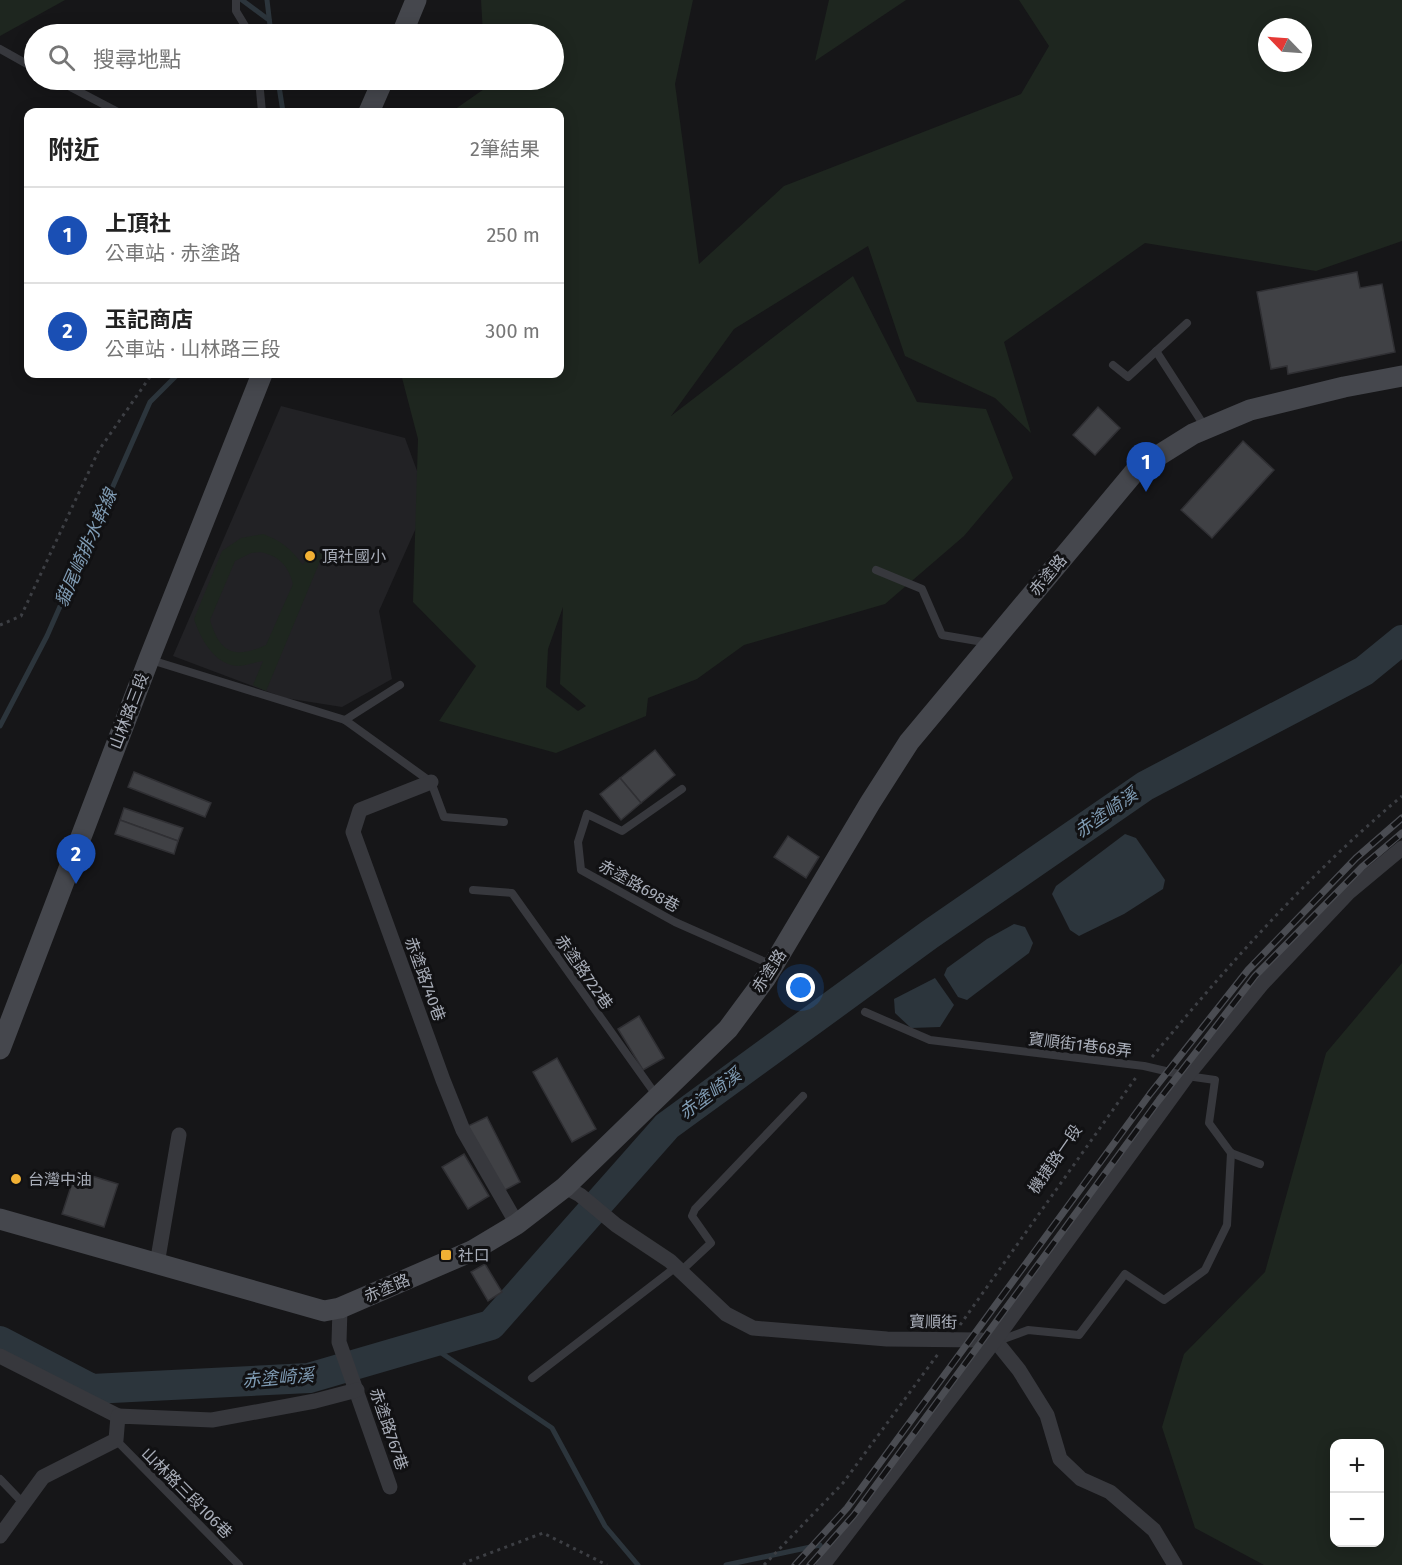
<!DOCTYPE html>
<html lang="zh-TW">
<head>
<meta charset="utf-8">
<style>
  body { margin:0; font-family:"Fira Sans","Noto Sans TC",sans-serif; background:#f6f6f6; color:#222 }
  .controls { position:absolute; right:18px; bottom:18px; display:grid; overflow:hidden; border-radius:12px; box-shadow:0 3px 15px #0003 }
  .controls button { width:54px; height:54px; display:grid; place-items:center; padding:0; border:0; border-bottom:2px solid #e0e0e0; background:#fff; color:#222; font:30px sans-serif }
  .compass { position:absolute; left:1258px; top:18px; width:54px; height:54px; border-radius:50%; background:#fff; box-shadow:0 3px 15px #0003; rotate:295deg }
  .you { position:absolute; left:801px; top:988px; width:21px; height:21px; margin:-15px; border:4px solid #fff; border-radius:50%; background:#1a73e8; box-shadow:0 0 0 9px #1a73e833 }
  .badge { display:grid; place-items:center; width:39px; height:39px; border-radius:50%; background:#80622a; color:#fff; font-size:20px; font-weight:700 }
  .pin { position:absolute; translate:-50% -50px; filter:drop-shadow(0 2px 3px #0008) }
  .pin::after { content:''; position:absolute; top:32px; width:21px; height:18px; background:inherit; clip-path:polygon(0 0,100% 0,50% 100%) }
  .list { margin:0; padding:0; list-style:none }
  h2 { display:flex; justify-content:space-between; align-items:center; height:78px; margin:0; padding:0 24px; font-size:26px }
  h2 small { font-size:20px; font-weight:400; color:#767676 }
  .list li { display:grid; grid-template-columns:39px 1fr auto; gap:18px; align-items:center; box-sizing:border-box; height:96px; padding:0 24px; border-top:2px solid #e0e0e0 }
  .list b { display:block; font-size:22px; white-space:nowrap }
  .list p { margin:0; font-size:20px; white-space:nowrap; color:#767676 }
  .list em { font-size:20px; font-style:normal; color:#767676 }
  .icon { flex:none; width:33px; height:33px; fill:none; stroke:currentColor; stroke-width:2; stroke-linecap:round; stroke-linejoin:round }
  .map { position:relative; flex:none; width:1402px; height:1565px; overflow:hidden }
  .search { position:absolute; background:#fff; box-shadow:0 3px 15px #0003; left:24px; top:24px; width:540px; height:66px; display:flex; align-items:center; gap:15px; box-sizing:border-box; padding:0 21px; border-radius:33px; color:#767676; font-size:22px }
  .panel { position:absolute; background:#fff; box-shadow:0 3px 15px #0003; left:24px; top:108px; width:540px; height:270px; border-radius:12px }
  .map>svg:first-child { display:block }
</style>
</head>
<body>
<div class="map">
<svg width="1402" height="1565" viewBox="0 0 1402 1565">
  <rect width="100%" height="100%" fill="#161618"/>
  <polygon fill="#222225" points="281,406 405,438 428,501 379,611 392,679 342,707 285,698 173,656"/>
  <g fill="#1e261f" fill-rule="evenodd">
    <polygon points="0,0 65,0 0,36"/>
    <path d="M 481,0 L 693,0 L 675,84 L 699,264 L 784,186 L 1021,94 L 1049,46 L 1019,0 L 1402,0 L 1402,241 L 1316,271 L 1145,243 L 1004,342 L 1031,433 L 995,398 L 905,356 L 868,246 L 734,329 L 671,416 L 853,276 L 917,402 L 986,409 L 1013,478 L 964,536 L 885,604 L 744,645 L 697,679 L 648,698 L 646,716 L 556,753 L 439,721 L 476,666 L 413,602 L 418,439 L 401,374 L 560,374 L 560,112 L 451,112 L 487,87 L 487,80 L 554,80 L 554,34 L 483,34 ZM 1267,27 L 1303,27 L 1303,63 L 1267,63 ZM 563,607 L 560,684 L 586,706 L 578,711 L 546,687 L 548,649 Z"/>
    <polygon points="829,0 906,0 815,61"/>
    <path d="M 263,534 C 283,542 290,548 303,565 L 311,549 L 323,554 L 266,691 L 253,685 L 263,661 C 256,662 247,665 239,666 C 215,666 200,638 194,619 L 222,551 L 241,538 ZM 260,552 C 279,556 288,565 293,584 L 266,645 C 235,659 220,654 210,620 L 235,561 L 251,553 Z"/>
    <path d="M 1402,963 L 1402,1565 L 1264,1565 L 1195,1528 L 1162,1427 L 1184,1354 L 1265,1272 L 1326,1053 ZM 1334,1444 L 1380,1444 L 1380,1542 L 1334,1542 Z"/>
  </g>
  <g fill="#2c353c">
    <polygon points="1125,834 1136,838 1165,880 1163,889 1124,914 1079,936 1070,930 1052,894 1056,886"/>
    <polygon points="1014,924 1025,927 1033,943 1029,953 967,1000 958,997 944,975 947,968 987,939"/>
    <polygon points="935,978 954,1005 940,1027 911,1028 895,1013 894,999"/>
  </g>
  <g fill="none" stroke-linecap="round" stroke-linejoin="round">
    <g stroke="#2c353c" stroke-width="5">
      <polyline points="242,0 269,20"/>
      <polyline points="267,0 271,34"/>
      <polyline points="278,80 283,112"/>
      <polyline points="0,726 47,636 150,402 178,374"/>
      <polyline points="428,1344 552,1428 605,1526 638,1565"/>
      <polyline points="726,1565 820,1545 826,1558"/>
    </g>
    <polyline stroke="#2c353c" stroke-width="30" points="0,1341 92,1389 309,1378 491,1325 667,1126 929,935 1145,786 1364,671 1402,640"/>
  </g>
  <g fill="#404145" stroke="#303034" stroke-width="1.5">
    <polygon points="1357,272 1360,288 1382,284 1395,352 1288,374 1287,366 1271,369 1257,292"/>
    <polygon points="1098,407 1120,428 1095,455 1073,435"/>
    <polygon points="1243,441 1274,470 1212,538 1181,510"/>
    <polygon points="655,750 675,775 641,803 620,778"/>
    <polygon points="134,772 211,803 205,817 128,787"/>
    <polygon points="620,778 641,803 621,820 600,794"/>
    <polygon points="124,808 183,828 178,841 120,820"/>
    <polygon points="120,820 178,841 174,854 115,834"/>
    <polygon points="788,836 819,857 806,878 774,857"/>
    <polygon points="639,1016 664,1058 643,1070 618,1029"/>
    <polygon points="557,1058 596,1129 572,1142 533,1072"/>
    <polygon points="487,1117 520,1182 501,1192 468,1126"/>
    <polygon points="464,1154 489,1196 468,1209 442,1167"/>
    <polygon points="76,1171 118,1184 104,1227 62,1214"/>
    <polygon points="485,1264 502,1292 488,1301 471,1272"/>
  </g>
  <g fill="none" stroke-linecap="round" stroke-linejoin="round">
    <g stroke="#3d3f44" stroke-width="3" stroke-dasharray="3 4.5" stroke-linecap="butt">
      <polyline points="0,625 21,616 99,450 152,374"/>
      <path d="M 1152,1057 C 1229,964 1309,874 1402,796"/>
      <polyline points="960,1325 1137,1076"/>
      <polyline points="463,1565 469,1561 543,1533 607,1565"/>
      <polyline points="764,1565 843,1483 938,1354"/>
    </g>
    <g stroke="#37383d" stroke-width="8">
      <polyline points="236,0 236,11 250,34"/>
      <polyline points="0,49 34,68"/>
      <polyline points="57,80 118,112"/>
      <polyline points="259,80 262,112"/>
      <polyline points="1156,351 1205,427"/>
      <polyline points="1113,365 1128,377 1187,323"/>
      <polyline points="876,570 922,589 942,635 989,643"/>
      <polyline points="151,660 345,720 431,782 444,817 504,822"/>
      <polyline points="345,720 400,685"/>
      <polyline points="682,789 622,831 587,814 578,842 581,870 675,922 772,965"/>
      <polyline points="473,890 512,893 656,1095"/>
      <polyline points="865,1012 930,1040 1144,1066 1187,1076 1215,1080 1209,1123 1231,1153"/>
      <polyline points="1231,1153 1260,1164"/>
      <polyline points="681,1271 711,1243 692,1216 695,1209 803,1096"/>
      <polyline points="998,1341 1028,1330 1079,1335 1125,1274 1164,1300 1205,1270 1227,1225 1231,1153"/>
      <polyline points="532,1378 676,1267"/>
      <polyline points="116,1440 239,1565"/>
      <polyline points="0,1479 24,1504"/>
    </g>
    <g stroke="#37383d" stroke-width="15">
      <polyline points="431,782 360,810 353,832 443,1080 463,1130 517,1224"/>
      <polyline points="565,1187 580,1195 616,1225 670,1261 726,1314 753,1328 887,1339 981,1340 998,1344 1019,1370 1047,1415 1060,1459 1081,1479 1110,1492 1154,1530 1175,1565"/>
      <polyline points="157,1264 179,1135"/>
      <polyline points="340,1308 339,1342 390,1487"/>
      <polyline points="0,1356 118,1416"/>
      <polyline points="0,1536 43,1477 116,1440 118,1416 212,1420 315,1401 357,1390"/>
      <polyline points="823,1565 993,1343 1187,1076 1262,984 1348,893 1402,848"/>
    </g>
    <g stroke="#45474d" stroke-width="21">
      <polyline points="402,34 416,0"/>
      <polyline points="369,112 383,80"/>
      <polyline points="0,1049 149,659 262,374"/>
      <polyline points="0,1219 324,1311 340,1308 472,1251 517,1224 565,1187 728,1029 765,979 870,803 909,742 1137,469 1193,434 1250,410 1344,387 1402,376"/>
    </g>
    <defs>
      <g id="rail">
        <polyline points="795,1565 847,1508 1150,1094 1248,970 1356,858 1402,818"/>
        <polyline points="810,1565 854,1515 1159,1100 1255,976 1362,867 1402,833"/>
      </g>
    </defs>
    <use href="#rail" stroke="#4a4c52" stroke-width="7"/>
    <use href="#rail" stroke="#111113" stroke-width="4.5" stroke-dasharray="14" stroke-linecap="butt"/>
  </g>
  <g fill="#f2b134" stroke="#111113" stroke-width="2">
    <circle cx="310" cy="556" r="6"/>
    <circle cx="16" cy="1179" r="6"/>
    <rect x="440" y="1249" width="12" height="12" rx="3"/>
  </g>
  <g text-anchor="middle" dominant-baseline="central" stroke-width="6" stroke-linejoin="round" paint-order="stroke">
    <g font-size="16" fill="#a8adb8" stroke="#111113" text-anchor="start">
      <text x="322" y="556">頂社國小</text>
      <text x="28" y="1179">台灣中油</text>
      <text x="458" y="1255">社口</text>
    </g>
    <g font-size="16" fill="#a8adb8" stroke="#111113">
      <text transform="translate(1048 575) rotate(-50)">赤塗路</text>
      <text transform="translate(129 711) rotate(-69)">山林路三段</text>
      <text transform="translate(639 886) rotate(29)">赤塗路698巷</text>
      <text transform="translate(769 971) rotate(-57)">赤塗路</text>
      <text transform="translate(584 972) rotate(55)">赤塗路722巷</text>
      <text transform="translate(425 979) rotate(70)">赤塗路740巷</text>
      <text transform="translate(1080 1045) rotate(7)">寶順街1巷68弄</text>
      <text transform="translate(1055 1159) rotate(-55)">機捷路一段</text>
      <text transform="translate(387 1288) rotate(-23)">赤塗路</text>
      <text transform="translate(933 1322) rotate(1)">寶順街</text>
      <text transform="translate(389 1429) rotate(71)">赤塗路767巷</text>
      <text transform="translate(187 1493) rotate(45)">山林路三段106巷</text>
    </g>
    <g font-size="18" font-style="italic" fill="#7f9bb3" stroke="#111113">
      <text transform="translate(86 548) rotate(-66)">貓尾崎排水幹線</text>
      <text transform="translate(1106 813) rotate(-35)">赤塗崎溪</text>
      <text transform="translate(710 1094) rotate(-36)">赤塗崎溪</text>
      <text transform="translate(278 1378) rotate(-5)">赤塗崎溪</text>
    </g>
  </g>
</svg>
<div class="controls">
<button>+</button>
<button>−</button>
</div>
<svg class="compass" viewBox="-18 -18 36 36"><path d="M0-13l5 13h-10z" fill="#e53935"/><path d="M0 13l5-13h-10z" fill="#767676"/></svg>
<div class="you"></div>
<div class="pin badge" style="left:1146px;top:492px;background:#1a4fb4">1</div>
<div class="pin badge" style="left:76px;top:884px;background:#1a4fb4">2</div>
<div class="search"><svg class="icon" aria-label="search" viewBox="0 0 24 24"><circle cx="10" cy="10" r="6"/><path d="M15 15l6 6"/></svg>搜尋地點</div>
<section class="panel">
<h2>附近<small>2筆結果</small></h2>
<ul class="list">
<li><span class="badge" style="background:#1a4fb4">1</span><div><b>上頂社</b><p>公車站 · 赤塗路</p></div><em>250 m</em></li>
<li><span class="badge" style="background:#1a4fb4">2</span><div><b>玉記商店</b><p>公車站 · 山林路三段</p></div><em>300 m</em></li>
</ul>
</section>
</div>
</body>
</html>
